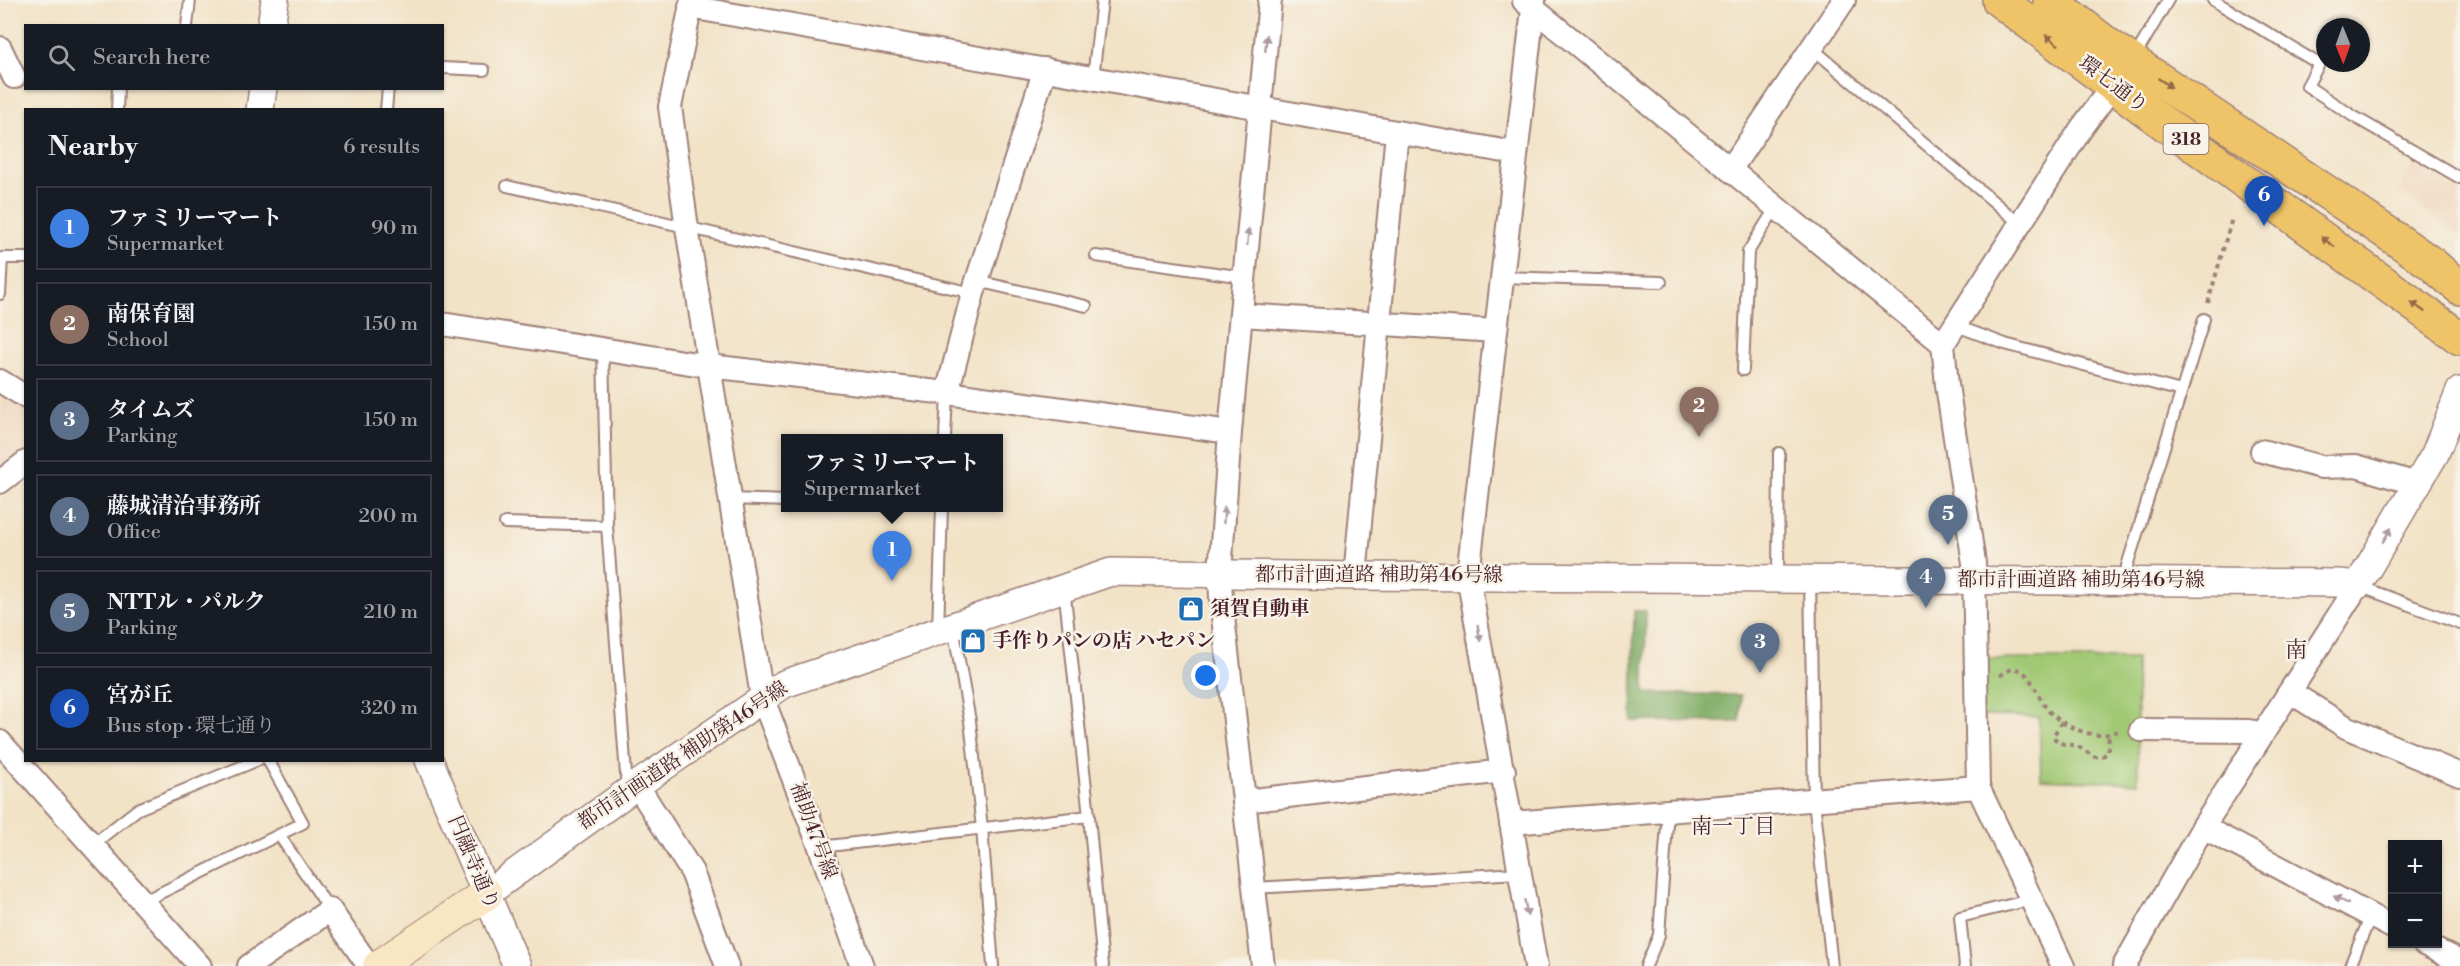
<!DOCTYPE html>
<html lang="en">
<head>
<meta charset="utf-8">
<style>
  body { margin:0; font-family:"Libre Bodoni","Noto Serif JP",serif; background:#20242c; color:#f1f3f6 }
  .controls { position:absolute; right:18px; bottom:18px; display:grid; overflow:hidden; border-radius:0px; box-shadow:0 2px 4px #0004 }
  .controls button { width:54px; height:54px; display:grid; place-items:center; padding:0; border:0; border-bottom:2px solid #363941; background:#171b24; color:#f1f3f6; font:30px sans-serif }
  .compass { position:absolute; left:2316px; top:18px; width:54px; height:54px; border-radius:50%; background:#171b24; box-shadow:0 2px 4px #0004; rotate:179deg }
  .you { position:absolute; left:1206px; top:676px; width:21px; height:21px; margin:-15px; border:4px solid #fff; border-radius:50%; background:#1a73e8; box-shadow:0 0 0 9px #1a73e833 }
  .badge { display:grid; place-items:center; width:39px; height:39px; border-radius:50%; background:#0b8043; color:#fff; font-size:20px; font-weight:700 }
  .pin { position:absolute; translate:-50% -50px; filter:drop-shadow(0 2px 3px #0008) }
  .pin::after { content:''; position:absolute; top:32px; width:21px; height:18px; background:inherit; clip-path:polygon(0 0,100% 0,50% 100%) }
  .popup { position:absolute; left:781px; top:434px; width:222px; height:78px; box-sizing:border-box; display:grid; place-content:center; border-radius:0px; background:#171b24; filter:drop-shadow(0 2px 4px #0005); font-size:20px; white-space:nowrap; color:#9ea1a6 }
  .popup b { font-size:22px; color:#f1f3f6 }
  .popup::after { content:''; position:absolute; left:50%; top:100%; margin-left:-12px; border:12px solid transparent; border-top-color:#171b24 }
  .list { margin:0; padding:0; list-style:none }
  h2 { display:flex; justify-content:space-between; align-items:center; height:78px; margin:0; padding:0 24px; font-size:26px }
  h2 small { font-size:20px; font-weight:400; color:#9ea1a6 }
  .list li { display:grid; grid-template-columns:39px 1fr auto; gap:18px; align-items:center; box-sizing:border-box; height:84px; margin:0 12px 12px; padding:0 12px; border:2px solid #363941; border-radius:0px }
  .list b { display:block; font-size:22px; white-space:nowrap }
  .list p { margin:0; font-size:20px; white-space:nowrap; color:#9ea1a6 }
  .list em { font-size:20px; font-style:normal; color:#9ea1a6 }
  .icon { flex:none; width:33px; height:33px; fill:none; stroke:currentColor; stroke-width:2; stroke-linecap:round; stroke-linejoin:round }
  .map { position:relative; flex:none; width:2460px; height:966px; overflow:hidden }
  .search { position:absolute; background:#171b24; box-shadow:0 2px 4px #0004; left:24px; top:24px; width:420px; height:66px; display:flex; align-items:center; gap:15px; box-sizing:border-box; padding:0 21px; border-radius:0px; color:#9ea1a6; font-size:22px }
  .panel { position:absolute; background:#171b24; box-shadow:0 2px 4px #0004; left:24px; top:108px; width:420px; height:654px; border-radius:0px }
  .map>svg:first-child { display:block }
</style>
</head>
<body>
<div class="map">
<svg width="2460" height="966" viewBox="0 0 2460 966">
  <rect width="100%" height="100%" fill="#f7f3e8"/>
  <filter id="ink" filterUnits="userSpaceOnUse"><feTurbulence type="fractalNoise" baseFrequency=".0167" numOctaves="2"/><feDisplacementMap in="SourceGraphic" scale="12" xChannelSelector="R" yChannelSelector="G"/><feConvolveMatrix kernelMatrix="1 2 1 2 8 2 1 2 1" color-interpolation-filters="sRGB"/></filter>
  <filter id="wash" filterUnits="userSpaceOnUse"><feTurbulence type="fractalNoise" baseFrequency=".008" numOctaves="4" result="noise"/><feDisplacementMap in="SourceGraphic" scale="24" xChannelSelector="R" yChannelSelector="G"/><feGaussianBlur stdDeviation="1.35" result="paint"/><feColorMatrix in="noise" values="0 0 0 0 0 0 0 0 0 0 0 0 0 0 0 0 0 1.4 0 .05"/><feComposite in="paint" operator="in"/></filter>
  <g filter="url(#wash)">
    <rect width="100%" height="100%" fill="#f2e2c6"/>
    <g fill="#f0d5bc">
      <polygon points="2414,165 2460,193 2460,236 2398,191"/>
      <polygon points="0,392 26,407 25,451 0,470"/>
    </g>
    <polygon fill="#a1c975" stroke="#767450" stroke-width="1.5" points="1980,659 2136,659 2138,783 2041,779 2039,717 1980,716"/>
    <polygon fill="#80ad66" stroke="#656648" stroke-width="1.5" points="1634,611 1646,611 1645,693 1741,695 1740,722 1632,721"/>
  </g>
  <g filter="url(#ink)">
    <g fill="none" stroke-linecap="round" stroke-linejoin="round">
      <defs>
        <g id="service">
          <polyline points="2213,0 2319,64 2307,86 2353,116 2460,178"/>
          <polyline points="187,26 190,0"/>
          <polyline points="1812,48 2020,224"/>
          <polyline points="2134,58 2168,0"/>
          <polyline points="442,68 484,70"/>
          <polyline points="1093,78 1102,0"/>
          <polyline points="117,110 118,88"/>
          <polyline points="386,110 388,88"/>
          <polyline points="507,186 973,293"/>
          <polyline points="1096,256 1244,277"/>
          <polyline points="1501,277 1661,282"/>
          <polyline points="977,281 1086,306"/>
          <polyline points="0,294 2,258 26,258"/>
          <polyline points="1954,325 2005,344 2181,391"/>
          <polyline points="603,349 607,526 627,788"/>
          <polyline points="1743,370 1748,252 1776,207"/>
          <polyline points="945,438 947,393"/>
          <polyline points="732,499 786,501"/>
          <polyline points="505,523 607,526"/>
          <polyline points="1778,578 1779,453"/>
          <polyline points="1810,580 1814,800 1832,966"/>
          <polyline points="2127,580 2127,566 2204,319"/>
          <polyline points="2359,586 2460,624"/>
          <polyline points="1064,587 1089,816 1103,966"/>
          <polyline points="953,627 970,721 982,828 993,966"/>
          <polyline points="938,630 942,508"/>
          <polyline points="279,835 330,910"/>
          <polyline points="92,845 138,809 258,760"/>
          <polyline points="820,847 1089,816"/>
          <polyline points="1254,888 1520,873"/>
          <polyline points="142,902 303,823 268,760"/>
          <polyline points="1646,966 1659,935 1668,810"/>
          <polyline points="1965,966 1960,917 2030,900"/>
          <polyline points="2350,966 2371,915"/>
        </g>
        <g id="minor">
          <polyline points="692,0 670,107 687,228 762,697 820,847 862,966"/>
          <polyline points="1534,0 1468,575 1536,966"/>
          <polyline points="1524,1 1943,344"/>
          <polyline points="690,7 1515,153"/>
          <polyline points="0,48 14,77"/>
          <polyline points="1730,170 1844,0"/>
          <polyline points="1241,315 1496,331"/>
          <polyline points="442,324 709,366 947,393 1230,432"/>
          <polyline points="0,381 26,397"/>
          <polyline points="947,393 973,293 1045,69"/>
          <polyline points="2262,451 2321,467 2356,466 2417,484"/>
          <polyline points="0,482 26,462"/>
          <polyline points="1355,576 1397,132"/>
          <polyline points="2290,692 2346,727 2460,775"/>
          <polyline points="2141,730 2249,731 2262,733"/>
          <polyline points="0,742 200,966"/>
          <polyline points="637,785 692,872 727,966"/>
          <polyline points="1244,801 1504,771"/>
          <polyline points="1511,823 1978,787"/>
          <polyline points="2203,827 2392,927"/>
          <polyline points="2424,944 2460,962"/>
          <polyline points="249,966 330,910 369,966"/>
          <polyline points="1263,966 1221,599 1220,573 1230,432 1270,0"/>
          <polyline points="2063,966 1978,787 1974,563 1947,385 1943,344 2081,129 2113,85"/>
          <polyline points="2124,966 2203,827 2358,585"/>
        </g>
        <g id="tertiary">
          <polyline points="271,26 275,0"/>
          <polyline points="260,110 263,88"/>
          <polyline points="429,760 517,966"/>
          <polyline points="486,894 637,785 784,684 1111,572 1355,576 2339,583 2358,585 2435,454 2460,391"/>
        </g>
        <polyline id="secondary" points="379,966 486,894"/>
        <g id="primary">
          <polyline points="1999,0 2143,108 2460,338"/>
          <polyline points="2050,0 2111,47 2399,241 2432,264 2460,288"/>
        </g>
      </defs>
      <use href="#service" stroke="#9e8078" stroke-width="14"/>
      <use href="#minor" stroke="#9e8078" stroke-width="26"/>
      <use href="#tertiary" stroke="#9e8078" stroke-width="30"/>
      <use href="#secondary" stroke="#9e8078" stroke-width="34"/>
      <use href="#primary" stroke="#9e8078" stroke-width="36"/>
      <g stroke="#9e8078" stroke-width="4" stroke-dasharray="4.5 4.5" stroke-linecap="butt">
        <polyline points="2208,303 2232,218"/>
        <path d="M 2000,676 C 2027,653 2034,693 2047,709 C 2052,715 2059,720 2065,724 C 2076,730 2089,735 2101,735 C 2107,735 2113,732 2119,731"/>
        <path d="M 2062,722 L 2053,736 C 2061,748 2067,742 2078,747 C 2091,752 2095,764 2108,752 L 2109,733"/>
      </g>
      <use href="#service" stroke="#fff" stroke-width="10"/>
      <use href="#minor" stroke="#fff" stroke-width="22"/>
      <use href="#tertiary" stroke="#fff" stroke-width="27"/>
      <use href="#secondary" stroke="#f9e7c3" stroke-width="32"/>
      <use href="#primary" stroke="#efc469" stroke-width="33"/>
    </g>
    <defs><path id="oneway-solid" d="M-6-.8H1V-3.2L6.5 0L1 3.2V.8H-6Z" transform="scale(1.5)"/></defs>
    <g fill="#946947">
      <use href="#oneway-solid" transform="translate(2052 40) rotate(-143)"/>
      <use href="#oneway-solid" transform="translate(2165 83) rotate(34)"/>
      <use href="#oneway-solid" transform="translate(2328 242) rotate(-144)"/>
      <use href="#oneway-solid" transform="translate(2418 307) rotate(-144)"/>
    </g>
    <g fill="#ae9aa0">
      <use href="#oneway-solid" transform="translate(1266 43) rotate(-85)"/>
      <use href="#oneway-solid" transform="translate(1248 237) rotate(-85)"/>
      <use href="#oneway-solid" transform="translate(1224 515) rotate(-86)"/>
      <use href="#oneway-solid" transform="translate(2387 535) rotate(-59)"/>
      <use href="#oneway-solid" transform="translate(1479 633) rotate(80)"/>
      <use href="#oneway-solid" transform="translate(2341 900) rotate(-152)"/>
      <use href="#oneway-solid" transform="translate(1526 908) rotate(80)"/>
    </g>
  </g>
  <defs>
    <symbol id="shop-square" viewBox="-11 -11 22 22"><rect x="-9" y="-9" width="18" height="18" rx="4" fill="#1f6fb2" stroke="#f7f3e8"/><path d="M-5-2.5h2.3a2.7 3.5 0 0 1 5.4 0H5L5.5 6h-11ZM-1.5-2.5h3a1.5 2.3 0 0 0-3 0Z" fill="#fff"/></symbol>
  </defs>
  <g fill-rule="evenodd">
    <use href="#shop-square" x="1176" y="594" width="30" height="30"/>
    <use href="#shop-square" x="958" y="626" width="30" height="30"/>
  </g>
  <g text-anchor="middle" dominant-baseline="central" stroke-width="5" stroke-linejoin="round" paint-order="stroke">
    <rect fill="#f7f3e8" stroke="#7e5f64" stroke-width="1.5" x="2163.5" y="124" width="45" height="30" rx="4.5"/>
    <g font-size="18" font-weight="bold" fill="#4a1f2b">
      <text x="2186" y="139">318</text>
    </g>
    <g font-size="20" fill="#4a1f2b" stroke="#f7f3e8">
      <text transform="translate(2113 85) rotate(37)">環七通り</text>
      <text x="1379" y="575">都市計画道路 補助第46号線</text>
      <text x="2081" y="580">都市計画道路 補助第46号線</text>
      <text transform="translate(683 756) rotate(-34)">都市計画道路 補助第46号線</text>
      <text transform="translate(813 831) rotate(70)">補助47号線</text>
      <text transform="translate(473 863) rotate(67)">円融寺通り</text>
    </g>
    <g font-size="20" font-weight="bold" fill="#4a1f2b" stroke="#f7f3e8" text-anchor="start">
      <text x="1210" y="609">須賀自動車</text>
      <text x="992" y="641">手作りパンの店 ハセパン</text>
    </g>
    <g font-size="21" fill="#4a1f2b" stroke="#f7f3e8">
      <text x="1733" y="827">南一丁目</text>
    </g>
    <g font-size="22" fill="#4a1f2b" stroke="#f7f3e8">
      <text x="2296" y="650">南</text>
    </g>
  </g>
</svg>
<div class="controls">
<button>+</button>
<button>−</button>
</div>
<svg class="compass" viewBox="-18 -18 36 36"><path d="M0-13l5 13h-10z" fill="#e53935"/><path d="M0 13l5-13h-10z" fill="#9ea1a6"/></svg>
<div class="you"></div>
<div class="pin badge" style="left:892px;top:581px;background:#3f7fe0">1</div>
<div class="popup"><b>ファミリーマート</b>Supermarket</div>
<div class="pin badge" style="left:1699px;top:437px;background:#8d6e63">2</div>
<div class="pin badge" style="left:1760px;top:673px;background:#5c6f8a">3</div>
<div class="pin badge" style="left:1926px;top:608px;background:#5c6f8a">4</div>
<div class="pin badge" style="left:1948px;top:545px;background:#5c6f8a">5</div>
<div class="pin badge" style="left:2264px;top:226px;background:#1a4fb4">6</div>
<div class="search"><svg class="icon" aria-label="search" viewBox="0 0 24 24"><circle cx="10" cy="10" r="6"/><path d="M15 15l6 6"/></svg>Search here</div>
<section class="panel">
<h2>Nearby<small>6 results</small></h2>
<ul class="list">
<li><span class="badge" style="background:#3f7fe0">1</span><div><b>ファミリーマート</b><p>Supermarket</p></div><em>90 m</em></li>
<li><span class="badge" style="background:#8d6e63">2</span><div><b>南保育園</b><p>School</p></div><em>150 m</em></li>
<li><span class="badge" style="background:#5c6f8a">3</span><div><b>タイムズ</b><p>Parking</p></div><em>150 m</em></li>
<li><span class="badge" style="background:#5c6f8a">4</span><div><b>藤城清治事務所</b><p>Office</p></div><em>200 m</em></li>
<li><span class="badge" style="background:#5c6f8a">5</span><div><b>NTTル・パルク</b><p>Parking</p></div><em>210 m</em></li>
<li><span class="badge" style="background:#1a4fb4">6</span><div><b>宮が丘</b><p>Bus stop · 環七通り</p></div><em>320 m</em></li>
</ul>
</section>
</div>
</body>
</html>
